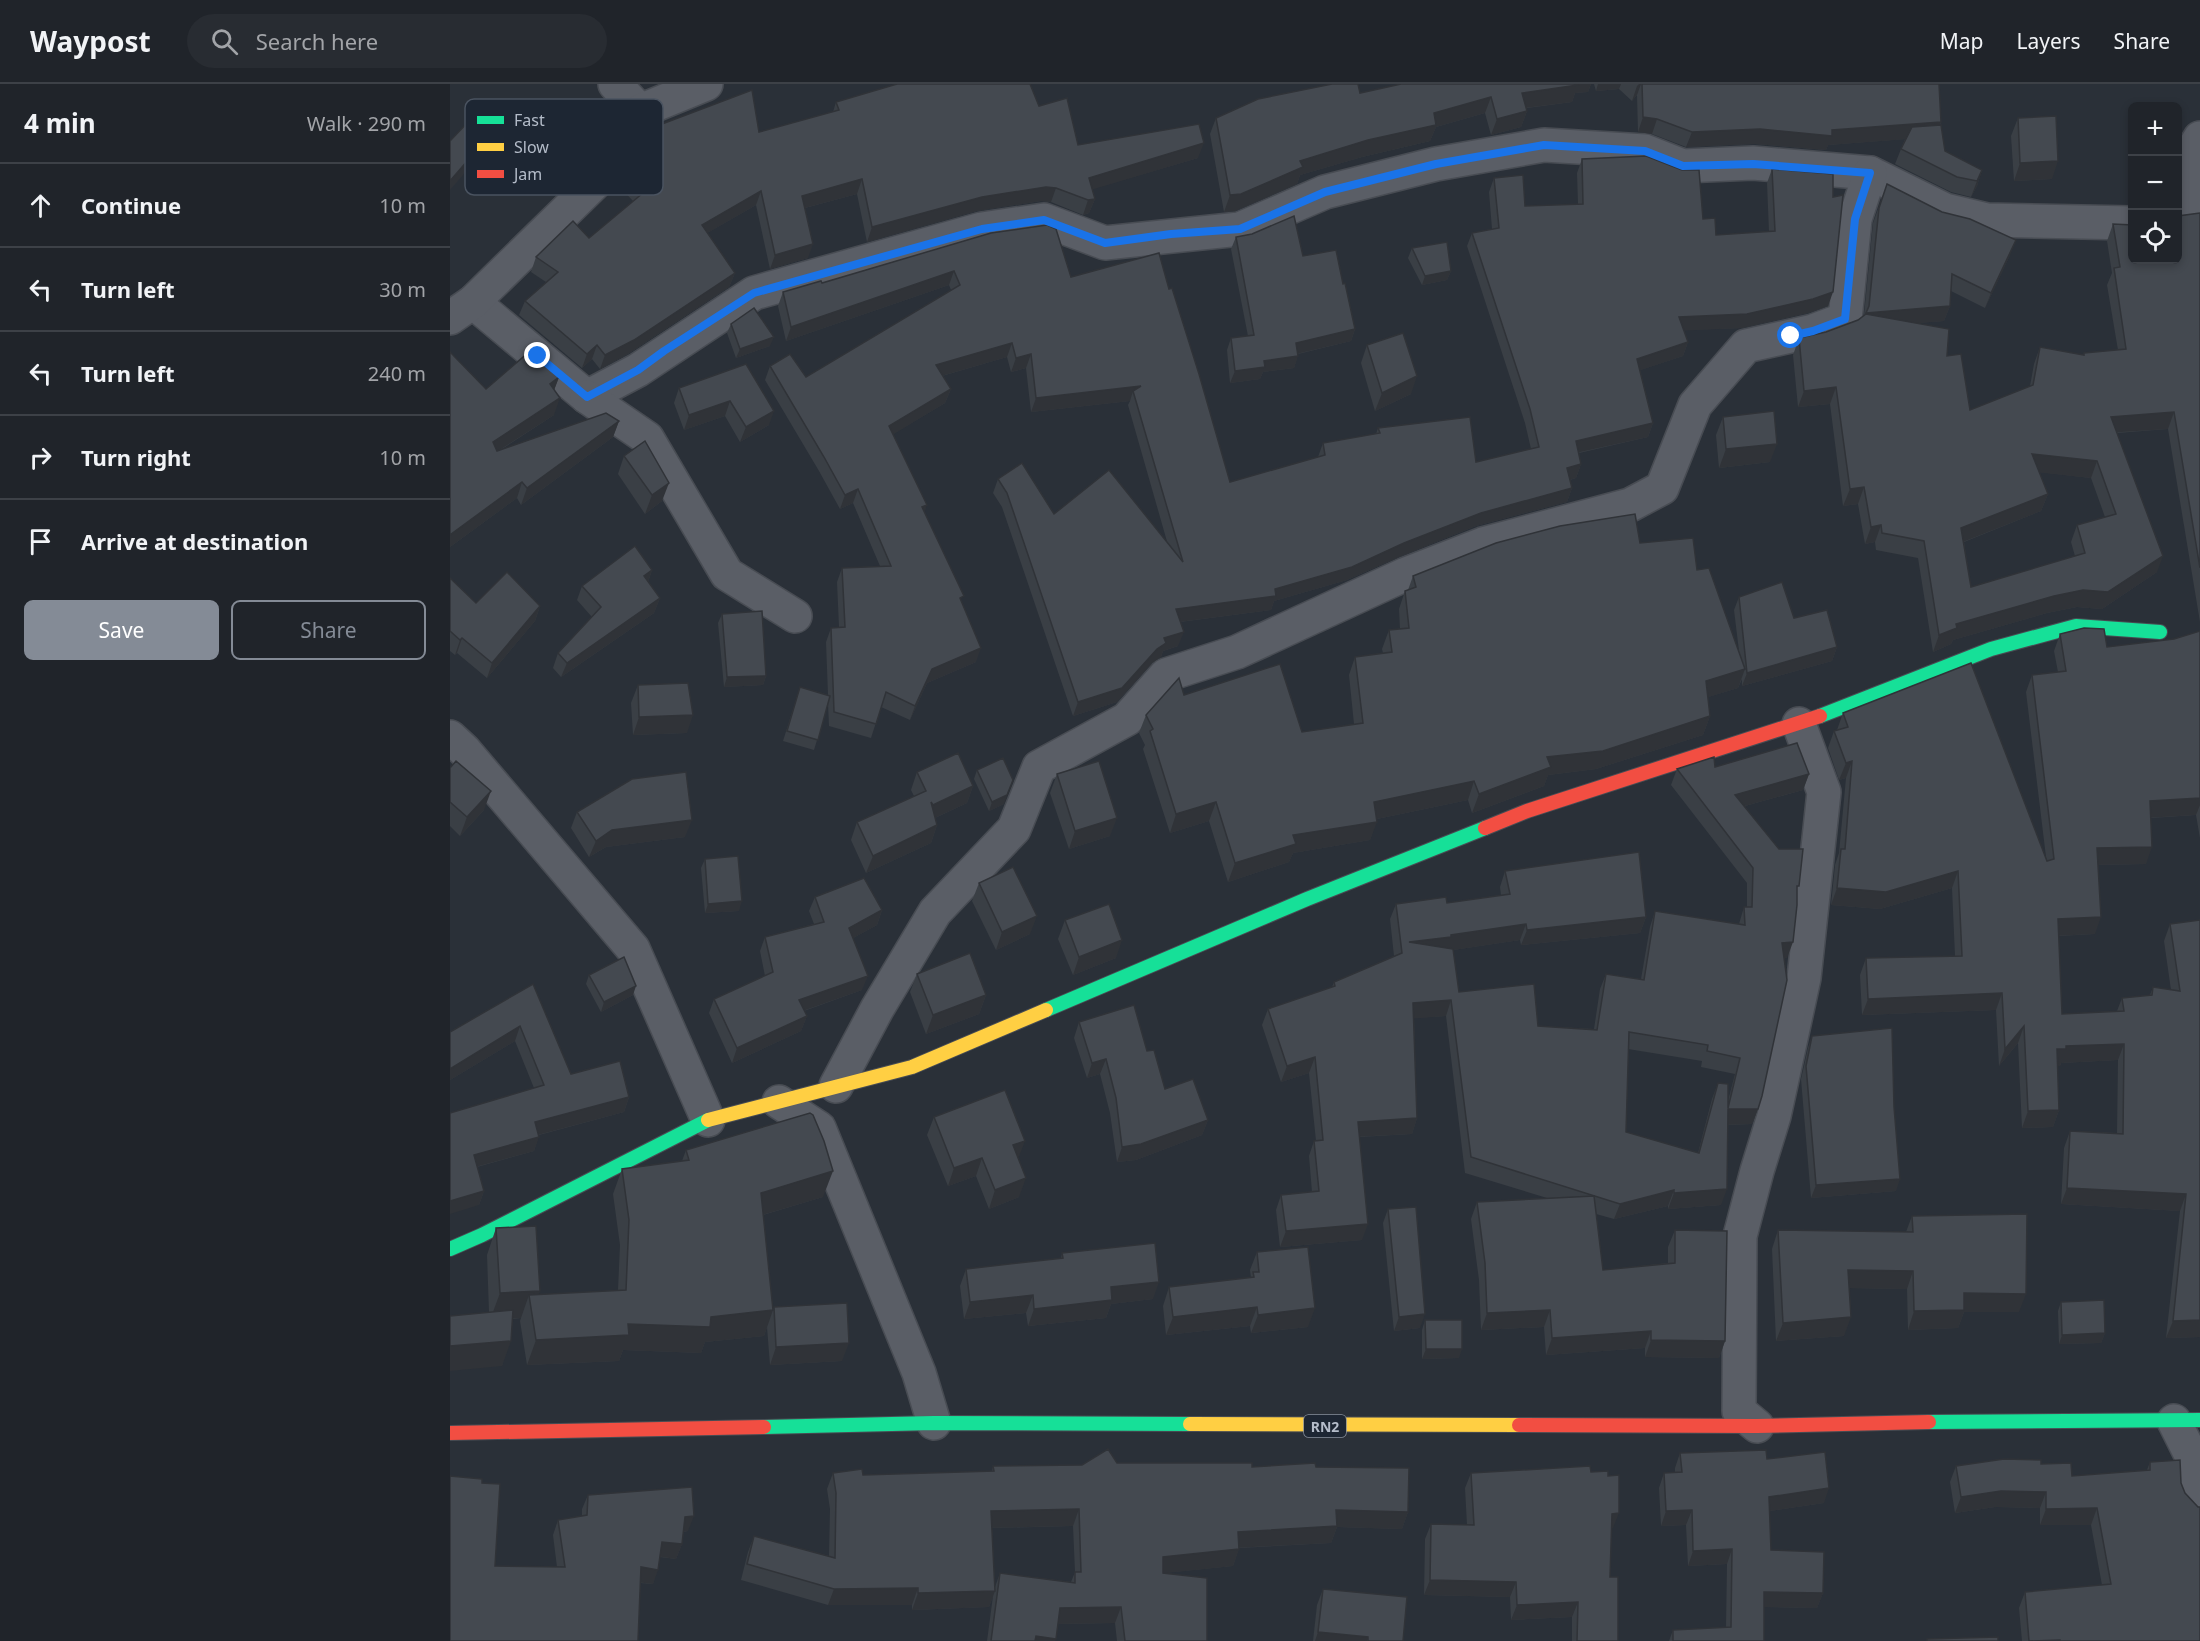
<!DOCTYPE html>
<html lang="en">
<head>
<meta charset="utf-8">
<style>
  body { margin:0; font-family:"Noto Sans",sans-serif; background:#282c32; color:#f1f3f6 }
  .controls { position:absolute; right:18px; top:18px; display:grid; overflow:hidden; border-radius:9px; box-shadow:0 3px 9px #0003 }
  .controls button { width:54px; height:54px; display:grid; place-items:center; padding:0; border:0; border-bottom:2px solid #3d4147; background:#20242a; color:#f1f3f6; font:30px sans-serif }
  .stop { position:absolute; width:18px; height:18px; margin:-14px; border:4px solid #1a73e8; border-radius:50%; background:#fff }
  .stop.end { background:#1a73e8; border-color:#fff; box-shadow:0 2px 6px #0008 }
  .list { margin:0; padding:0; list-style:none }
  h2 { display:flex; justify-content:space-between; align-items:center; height:78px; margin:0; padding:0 24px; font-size:26px }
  h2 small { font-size:20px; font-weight:400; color:#a2a4a8 }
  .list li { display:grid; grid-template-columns:39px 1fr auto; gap:18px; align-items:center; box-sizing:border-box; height:84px; padding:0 24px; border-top:2px solid #3d4147 }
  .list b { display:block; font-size:22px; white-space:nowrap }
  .list em { font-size:20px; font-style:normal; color:#a2a4a8 }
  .actions { display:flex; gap:12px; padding:18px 24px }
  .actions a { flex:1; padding:14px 0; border:2px solid #848b96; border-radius:9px; text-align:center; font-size:21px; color:#848b96 }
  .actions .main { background:#848b96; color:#fff }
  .icon { flex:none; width:33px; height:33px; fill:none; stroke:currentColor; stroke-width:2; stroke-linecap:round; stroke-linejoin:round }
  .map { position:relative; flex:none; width:1750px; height:1557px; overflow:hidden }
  header { display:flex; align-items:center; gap:36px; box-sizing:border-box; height:84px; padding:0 30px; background:#20242a; border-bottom:2px solid #3d4147 }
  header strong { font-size:28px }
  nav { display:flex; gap:33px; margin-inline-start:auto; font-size:21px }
  .search { width:420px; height:54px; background:#282c32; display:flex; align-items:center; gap:15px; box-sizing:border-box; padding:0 21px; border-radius:33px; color:#a2a4a8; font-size:22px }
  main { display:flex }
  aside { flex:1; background:#20242a }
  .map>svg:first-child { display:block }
</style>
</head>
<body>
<header>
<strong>Waypost</strong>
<div class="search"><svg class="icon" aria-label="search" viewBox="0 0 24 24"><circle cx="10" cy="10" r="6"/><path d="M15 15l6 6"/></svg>Search here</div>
<nav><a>Map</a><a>Layers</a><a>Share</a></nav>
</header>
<main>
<aside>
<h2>4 min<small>Walk · 290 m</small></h2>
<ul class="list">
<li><svg class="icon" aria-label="ahead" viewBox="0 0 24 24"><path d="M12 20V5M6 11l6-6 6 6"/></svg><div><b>Continue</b></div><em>10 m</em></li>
<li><svg class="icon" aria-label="left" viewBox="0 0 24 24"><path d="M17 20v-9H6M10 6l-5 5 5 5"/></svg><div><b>Turn left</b></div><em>30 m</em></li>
<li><svg class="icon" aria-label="left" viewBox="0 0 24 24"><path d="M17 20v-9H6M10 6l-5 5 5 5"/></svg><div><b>Turn left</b></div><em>240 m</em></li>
<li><svg class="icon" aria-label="right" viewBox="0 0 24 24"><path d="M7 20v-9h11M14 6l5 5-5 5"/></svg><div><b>Turn right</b></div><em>10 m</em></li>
<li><svg class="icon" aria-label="arrive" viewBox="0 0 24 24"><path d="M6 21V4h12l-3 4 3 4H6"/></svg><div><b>Arrive at destination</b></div></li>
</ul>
<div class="actions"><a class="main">Save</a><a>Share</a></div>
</aside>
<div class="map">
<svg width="1750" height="1557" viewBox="0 0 1750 1557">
  <rect width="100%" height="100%" fill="#2a3038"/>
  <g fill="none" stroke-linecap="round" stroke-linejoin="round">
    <defs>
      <g id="street">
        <polyline points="165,0 190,27"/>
        <path d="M 1728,130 L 1736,128 C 1734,100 1733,78 1750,54"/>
        <polyline points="23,218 137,313 188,286 304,209 532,145 594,136 655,159 790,145 875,108 986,80 1094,61 1195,67 1233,82 1303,79 1420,89 1495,126 1537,136 1682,139"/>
        <polyline points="0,234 23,218 158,86 190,27 256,0"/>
        <polyline points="137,313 197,354 277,490 345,532"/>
        <polyline points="0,653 14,666 183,865 258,1036"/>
        <polyline points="386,1002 427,925 485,828 564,745 589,683 677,635 716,591 787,568 956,490 1033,460 1180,421 1212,404 1245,321 1296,262 1363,247 1395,235 1405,135 1420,89"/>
        <polyline points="329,1018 369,1044 469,1289 484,1339"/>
        <polyline points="1724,1337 1742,1373 1744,1414 1750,1422"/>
        <polyline points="1307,1342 1289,1327 1290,1152 1307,1087 1324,1032 1354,894 1374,708 1349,640"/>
      </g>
      <g id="fast">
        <polyline points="1370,632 1541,565 1626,542 1710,548"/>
        <polyline points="596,926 857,815 1035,744"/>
        <polyline points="0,1165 32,1151 258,1036"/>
        <polyline points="1479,1338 1750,1336"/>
        <polyline points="314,1343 484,1339 740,1340"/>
      </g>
      <g id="slow">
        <polyline points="258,1036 462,983 596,926"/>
        <polyline points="740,1340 1069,1341"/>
      </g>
      <g id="jam">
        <polyline points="1035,744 1077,727 1370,632"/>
        <polyline points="1069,1341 1307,1342 1479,1338"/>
        <polyline points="0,1349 314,1343"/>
      </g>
    </defs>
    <use href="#street" stroke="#484c53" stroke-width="36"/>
    <use href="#fast" stroke="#484c53" stroke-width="16"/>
    <use href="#slow" stroke="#484c53" stroke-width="16"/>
    <use href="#jam" stroke="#484c53" stroke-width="16"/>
    <use href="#street" stroke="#5a5e66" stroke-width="33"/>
    <use href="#fast" stroke="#16e098" stroke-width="14"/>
    <use href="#slow" stroke="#ffcf43" stroke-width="14"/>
    <use href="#jam" stroke="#f24e42" stroke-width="14"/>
  </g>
  <g fill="#3a3f45" fill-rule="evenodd">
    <polygon points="951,0 1141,0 1138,8 1125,9 1122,18 1077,24 1077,27 1071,43 1041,51 1035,29 986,43 980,57 912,73 850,91 847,100 785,127 774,128 760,50 766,34 910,9"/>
    <polygon points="1144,0 1489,0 1491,38 1490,41 1495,67 1532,86 1527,102 1521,113 1501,108 1445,80 1455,55 1378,61 1376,66 1305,60 1236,63 1202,50 1188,48 1187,11 1182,17 1169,5 1146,7"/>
    <polygon points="386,18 589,22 628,61 748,74 642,105 645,115 639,129 633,131 601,118 591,117 527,127 417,158 407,110 355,124 358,174 320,185 306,121 257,149 285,189 279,203 178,270 150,285 142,275 132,284 69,231 75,217 96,198 81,188 86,173 139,154 183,117 169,102 174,87 383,28"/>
    <polygon points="1568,34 1602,95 1564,97 1561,52"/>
    <polygon points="1132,75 1253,135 1266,151 1319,148 1317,99 1322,85 1378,222 1358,229 1292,244 1234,246 1238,258 1233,272 1190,286 1203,339 1198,353 1129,369 1131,380 1126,394 1120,396 1122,404 1117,418 1026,442 949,473 897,496 824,517 821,526 730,538 728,562 713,567 711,573 702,579 667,618 623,632 552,423 543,409 548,395 604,430 718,461 678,321 680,317 581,328 576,284 561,288 557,273 492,292 501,305 495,319 443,350 512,519 526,578 477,599 460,636 431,623 421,654 379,642 378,620 364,666 333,657 350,603 378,611 376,558 381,544 389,543 387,498 392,484 430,482 403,419 390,425 369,387 315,296 320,282 356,293 501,206 499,201 336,257 328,222 333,208 372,199 541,149 621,193 719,205 780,398 868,373 873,359 926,350 928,344 1026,378 1081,365 1075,339 1017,162 1022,149 1042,145 1039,108 1044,94 1075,122 1128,120 1127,89"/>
    <path d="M 1437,100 L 1560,171 L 1535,224 L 1501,207 L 1500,222 L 1494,237 L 1465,239 L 1497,272 L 1520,326 L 1580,302 L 1584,280 L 1590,263 L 1633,271 L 1634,269 L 1668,266 L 1657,201 L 1662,189 L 1657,157 L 1663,140 L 1683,176 L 1750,129 L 1750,538 L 1718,345 L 1667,349 L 1707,488 L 1652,525 L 1627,523 L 1597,529 L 1503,556 L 1501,560 L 1483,568 L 1468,474 L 1426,466 L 1425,458 L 1415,460 L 1408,420 L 1393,422 L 1380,320 L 1348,323 L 1343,271 L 1349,254 L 1376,248 L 1408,236 L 1414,231 L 1423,139 ZM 1589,388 L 1641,394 L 1655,433 L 1627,441 L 1621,458 L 1625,472 L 1521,503 L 1514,458 L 1591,427 L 1598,410 Z"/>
    <polygon points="786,153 853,172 905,245 901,257 848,270 844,284 813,288 810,295 780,299 777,266 781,254 798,252 781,165"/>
    <polygon points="962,164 1001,187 997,196 972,201 958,174"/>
    <polygon points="281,240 320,262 286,274 277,249"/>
    <polygon points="917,261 961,310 925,327 911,279"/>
    <polygon points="296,280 319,341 290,358 275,332 234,346 224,319 229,304"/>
    <polygon points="109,293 104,306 104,331 49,367 169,337 163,353 71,421 67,414 0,463 36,305"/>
    <polygon points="1273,333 1320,378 1269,384 1266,351"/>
    <polygon points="174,372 212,417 195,430 168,390"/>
    <polygon points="1190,459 1247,486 1289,567 1284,526 1289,513 1344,534 1387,563 1382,577 1292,602 1292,595 1288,604 1258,613 1260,632 1253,651 1146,685 1098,691 1094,702 1022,729 1018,716 927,735 920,756 843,769 839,778 778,798 759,737 720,749 693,665 695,661 689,649 696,631 734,611 852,648 904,640 899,591 905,573 933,569 932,565 939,546 950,545 949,525 955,507 958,506 963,492"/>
    <polygon points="202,486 198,498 210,514 204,529 111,593 103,584 108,569 142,533 127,516 132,502"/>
    <polygon points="0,494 26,519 90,522 85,537 37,594 7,569 5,571 0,567"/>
    <polygon points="272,530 316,592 313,601 274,603 268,539"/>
    <polygon points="1750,547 1750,754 1746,731 1701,734 1696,780 1648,781 1645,850 1609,852 1612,930 1667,927 1672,914 1700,911 1703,903 1721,906 1714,857 1720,840 1750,836 1750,1253 1716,1254 1730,1127 1611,1120 1614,1064 1620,1047 1667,1049 1668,976 1611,979 1610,982 1607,982 1609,1026 1603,1043 1572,1044 1568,959 1549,982 1546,926 1412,931 1410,891 1416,874 1505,872 1502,804 1430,825 1381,821 1385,781 1389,769 1396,694 1389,696 1378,664 1384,647 1387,646 1393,629 1596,773 1576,608 1582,591 1608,588 1604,567 1610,550 1657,563 1724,555"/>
    <polygon points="188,601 237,649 183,651 181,619"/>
    <path d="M 1265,683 L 1359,690 L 1353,706 L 1295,722 L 1347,809 L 1337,874 L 1334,874 L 1308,1025 L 1302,1040 L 1278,1041 L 1271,1121 L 1218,1125 L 1218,1122 L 1164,1135 L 1146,1130 L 1153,1186 L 1218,1179 L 1218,1163 L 1225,1146 L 1275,1257 L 1269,1274 L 1195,1273 L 1195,1264 L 1096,1271 L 1094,1243 L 1031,1246 L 1029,1196 L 1021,1135 L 1027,1118 L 1097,1114 L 1015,1089 L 996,932 L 964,934 L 967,1034 L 962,1050 L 909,1053 L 912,1156 L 830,1163 L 826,1126 L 831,1111 L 862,1108 L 859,1072 L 864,1057 L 866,1057 L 859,989 L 831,998 L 812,941 L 818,925 L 882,903 L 884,898 L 944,872 L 940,835 L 946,820 L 997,819 L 1051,811 L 1050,803 L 1055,787 L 1196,833 L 1190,849 L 1071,861 L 1070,856 L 1003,866 L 1009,908 L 1088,942 L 1144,945 L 1150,905 L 1156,890 L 1191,895 L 1200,843 L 1205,827 L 1289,840 L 1294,823 L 1297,823 L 1297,799 L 1221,701 L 1227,685 ZM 1178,965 L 1252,977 L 1251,983 L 1285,990 L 1278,1017 L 1268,999 L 1262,1015 L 1248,1069 L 1176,1048 Z"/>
    <polygon points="0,684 34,726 10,752 0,742"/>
    <polygon points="527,686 554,720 539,727 524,695"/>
    <polygon points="467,688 523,702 517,719 485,734 487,741 481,759 416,789 401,756 407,738 464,712 461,706"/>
    <polygon points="607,690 660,752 619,765 600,709"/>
    <polygon points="127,728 235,753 156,763 139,773 121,744"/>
    <polygon points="255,775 289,827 255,829 251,784"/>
    <polygon points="529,799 580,850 546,866 522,817"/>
    <polygon points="365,813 432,826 427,841 403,854 412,906 354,927 357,932 351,947 282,979 259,929 264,915 315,892 310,867 315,853 364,840 359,827"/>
    <polygon points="615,836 666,874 623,891 608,855"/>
    <polygon points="467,890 536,911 529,930 476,950 460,908"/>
    <polygon points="139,891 183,911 151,928 136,900"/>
    <polygon points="83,900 121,990 179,1013 174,1028 89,1051 84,1067 27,1083 34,1107 29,1121 0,1029 84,1004 65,957 0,996 0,948"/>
    <polygon points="629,938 697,967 715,1005 758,1036 752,1051 686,1076 667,1078 660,1029 650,990 637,994 624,954"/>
    <polygon points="1362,952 1446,1107 1361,1114 1351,995 1358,964"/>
    <polygon points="484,1033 568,1075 569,1113 539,1125 526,1092 498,1102 477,1051"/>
    <polygon points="236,1066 373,1113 313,1131 323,1225 324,1223 392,1277 320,1281 317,1243 314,1252 255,1258 251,1269 173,1266 169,1277 77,1281 70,1237 71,1234 63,1235 52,1282 39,1228 37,1171 46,1144 90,1207 88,1211 168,1206 170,1161 163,1110 172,1085 232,1077"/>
    <polygon points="938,1125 970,1244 944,1247 933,1139"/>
    <polygon points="1462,1132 1569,1228 1514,1228 1508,1244 1458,1246 1457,1205 1399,1204 1394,1252 1326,1257 1322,1165 1328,1146 1456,1148"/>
    <polygon points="807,1168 858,1243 801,1249 800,1242 716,1251 713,1222 719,1203 801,1194 800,1186"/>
    <polygon points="612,1169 703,1215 661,1220 656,1234 578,1242 576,1229 514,1235 510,1202 516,1185 611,1174"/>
    <polygon points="1611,1218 1655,1249 1651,1259 1609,1260 1608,1227"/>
    <polygon points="975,1236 1009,1274 972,1275 972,1246"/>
    <polygon points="1230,1369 1317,1375 1374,1419 1319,1427 1321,1466 1373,1509 1367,1524 1314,1523 1314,1557 1219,1557 1223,1546 1276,1543 1277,1480 1238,1482 1236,1441 1211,1442 1209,1404 1214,1389 1225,1389 1225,1384"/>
    <polygon points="1700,1378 1731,1399 1750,1557 1572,1557 1569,1524 1575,1508 1652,1501 1641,1441 1590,1441 1590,1424 1545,1423 1505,1429 1500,1398 1506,1382 1591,1380 1622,1392 1697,1386"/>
    <path d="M 667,1379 L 802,1383 L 866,1383 L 958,1428 L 952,1445 L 887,1443 L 881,1459 L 789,1464 L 783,1482 L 713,1489 L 757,1557 L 667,1557 L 665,1539 L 608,1540 L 605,1557 L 537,1557 L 543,1512 L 539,1523 L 462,1526 L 462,1521 L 378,1521 L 291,1496 L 298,1468 L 304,1452 L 379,1472 L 380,1425 L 377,1405 L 383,1389 L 413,1391 L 542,1387 L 543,1382 L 632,1381 ZM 623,1442 L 625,1488 L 621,1498 L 550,1489 L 545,1503 L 542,1444 Z"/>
    <polygon points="1141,1388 1163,1444 1161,1444 1160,1493 1168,1557 1122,1557 1122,1533 1061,1536 1060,1513 974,1511 975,1455 981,1440 1017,1441 1015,1404 1021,1389"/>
    <polygon points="32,1399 45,1482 107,1483 103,1451 108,1436 132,1432 132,1425 138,1411 238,1447 233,1448 232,1460 226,1475 210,1473 203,1500 190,1499 0,1557"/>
    <polygon points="873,1505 953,1557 863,1557 867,1521"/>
  </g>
  <g fill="#303338">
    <polygon points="1124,0 1141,0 1138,8 1125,9 1122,18 1066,25 1072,9"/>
    <polygon points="1148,0 1171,0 1169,5 1146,7"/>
    <polygon points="1189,0 1191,0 1187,11 1182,17 1187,2"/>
    <polygon points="1041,13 1035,29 986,43 980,57 912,73 850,91 847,100 785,127 774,128 780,111 850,77 984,29"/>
    <polygon points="1077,27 1071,43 1041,51 1047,35"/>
    <polygon points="1193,33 1207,35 1202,50 1188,48"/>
    <polygon points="1491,38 1485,53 1378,61 1376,66 1305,60 1236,63 1242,48 1310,45 1382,46"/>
    <polygon points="38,53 32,69 0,106 0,97"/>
    <polygon points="754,59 748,74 634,108 639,94"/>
    <polygon points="1608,77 1602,95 1564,97 1570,79"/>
    <polygon points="1532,86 1527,102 1521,113 1527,97"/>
    <polygon points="412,95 407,110 347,126 352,112"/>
    <polygon points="596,103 606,104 601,118 591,117 527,127 417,158 422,143 532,113"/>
    <polygon points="311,107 306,121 247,155 252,141"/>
    <polygon points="645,115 639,129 633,131 638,116"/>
    <polygon points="1566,156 1560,171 1535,224 1541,209"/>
    <polygon points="363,160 358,174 320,185 325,171"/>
    <polygon points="504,187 499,201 336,257 341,243"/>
    <polygon points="1001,187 997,196 972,201 975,192"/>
    <polygon points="285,189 279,203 178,270 150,285 155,271"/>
    <polygon points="1383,208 1378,222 1358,229 1292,244 1224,247 1229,233"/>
    <polygon points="1500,222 1494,237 1411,244 1416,229"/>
    <polygon points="905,245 901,257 842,271 846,259"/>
    <polygon points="324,253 320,262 286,274 290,265"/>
    <polygon points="1238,258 1233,272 1182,289 1187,275"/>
    <polygon points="562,259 557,273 481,295 486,281"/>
    <polygon points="147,261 142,275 132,284 137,270"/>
    <polygon points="581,270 576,284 561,288 566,274"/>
    <polygon points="848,272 844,284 813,288 810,295 780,299 785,287 814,277"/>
    <polygon points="967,292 961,310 925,327 932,309"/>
    <polygon points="109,293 103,309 100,300"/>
    <polygon points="691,302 683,307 680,317 581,328 586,314"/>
    <polygon points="1386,303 1380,320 1348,323 1354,307"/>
    <polygon points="501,305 495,319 434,356 439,342"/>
    <polygon points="110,314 104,331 37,374 43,358"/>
    <polygon points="280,317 275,332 234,346 239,331"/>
    <polygon points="324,327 319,341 290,358 296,343"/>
    <polygon points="1724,328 1718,345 1655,349 1661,333"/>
    <polygon points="169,337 163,353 71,421 77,404"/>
    <polygon points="1203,339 1198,353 1121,370 1126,357"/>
    <polygon points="1327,360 1320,378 1269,384 1276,365"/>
    <polygon points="1582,370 1647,377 1641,394 1576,387"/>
    <polygon points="1131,380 1126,394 1112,398 1117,384"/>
    <polygon points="72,398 67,414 0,463 0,451"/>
    <polygon points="219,399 212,417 195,430 202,411"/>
    <polygon points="1414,403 1408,420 1393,422 1400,405"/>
    <polygon points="1122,404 1117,418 1026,442 949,473 897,496 824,517 821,526 721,539 726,525 825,505 954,459 1031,429"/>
    <polygon points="408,405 403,419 390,425 395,411"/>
    <polygon points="1598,410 1591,427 1505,461 1511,444"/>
    <polygon points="477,421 472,435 472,423"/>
    <polygon points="1431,441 1425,458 1415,460 1421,443"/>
    <polygon points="1713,472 1707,488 1652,525 1627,523 1597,529 1503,556 1501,560 1483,568 1489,551 1506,540"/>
    <polygon points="202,486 197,501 194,492"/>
    <polygon points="210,514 204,529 111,593 117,579"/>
    <polygon points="90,522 85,537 37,594 42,579"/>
    <polygon points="734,548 728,562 713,567 711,573 702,579 667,618 623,632 628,618 714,554"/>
    <polygon points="12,554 7,569 5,571 10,556"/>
    <polygon points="1387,563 1382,577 1292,602 1297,589"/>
    <polygon points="531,564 526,578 477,599 460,636 465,622 482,585"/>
    <polygon points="1295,585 1288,604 1249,616 1256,597"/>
    <polygon points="316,592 313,601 274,603 277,593"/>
    <polygon points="243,631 237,649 183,651 189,633"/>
    <polygon points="1260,632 1253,651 1146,685 1098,691 1094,702 1022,729 1029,710 1097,673"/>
    <polygon points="1402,677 1396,694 1389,696 1396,679"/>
    <polygon points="1359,690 1353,706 1280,726 1285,711"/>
    <polygon points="563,696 554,720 539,727 542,718"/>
    <polygon points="1024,697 1018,716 917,737 924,718"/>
    <polygon points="523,702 517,719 476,738 483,721"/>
    <polygon points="41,707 34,726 10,752 17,733"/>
    <polygon points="1750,714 1750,721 1746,731 1694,734 1700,717"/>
    <polygon points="766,718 759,737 720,749 726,730"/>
    <polygon points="667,734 660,752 619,765 625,747"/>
    <polygon points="242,736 235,753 156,763 139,773 146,757 162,746"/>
    <polygon points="927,738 920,756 843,769 839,778 778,798 785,779 843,751"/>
    <polygon points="487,741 481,759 416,789 423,772"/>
    <polygon points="1702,763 1696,780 1641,781 1647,764"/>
    <polygon points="1508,787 1502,804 1430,825 1381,821 1387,804"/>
    <polygon points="292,817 289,827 255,829 258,820"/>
    <polygon points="432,826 427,841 394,859 399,844"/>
    <polygon points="587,832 580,850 546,866 552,848"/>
    <polygon points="1196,833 1190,849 1071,861 1077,846"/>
    <polygon points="1651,833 1645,850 1602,852 1608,835"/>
    <polygon points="1076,840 1070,856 997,867 959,858"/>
    <polygon points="672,856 666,874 623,891 629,873"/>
    <polygon points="1343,858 1337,874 1326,874 1332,859"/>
    <polygon points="418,892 412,906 344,930 349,916"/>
    <polygon points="186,902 183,911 151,928 154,918"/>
    <polygon points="1552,909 1546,926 1412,931 1418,915"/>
    <polygon points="536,911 529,930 476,950 483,931"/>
    <polygon points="1001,916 996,932 958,935 963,919"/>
    <polygon points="357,932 351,947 282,979 287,964"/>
    <polygon points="70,942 65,957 0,996 0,985"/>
    <polygon points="1574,942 1568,959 1549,982 1555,965"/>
    <polygon points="1674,960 1668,976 1611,979 1610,982 1601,982 1607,965 1616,962"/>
    <polygon points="865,973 859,989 831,998 837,982"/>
    <polygon points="656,975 650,990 637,994 642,979"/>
    <polygon points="179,1013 174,1028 80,1053 85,1038"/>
    <polygon points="1278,1025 1308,1025 1302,1040 1272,1041"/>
    <polygon points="1609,1026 1603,1043 1572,1044 1578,1027"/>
    <polygon points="967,1034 962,1050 902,1053 908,1038"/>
    <polygon points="758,1036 752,1051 686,1076 667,1078 672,1063"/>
    <polygon points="89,1053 84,1067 18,1085 24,1071"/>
    <polygon points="575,1057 568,1075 563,1061"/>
    <polygon points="532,1074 526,1092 498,1102 504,1084"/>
    <polygon points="383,1087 373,1113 302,1134 311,1109"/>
    <polygon points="576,1094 569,1113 539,1125 545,1106"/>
    <polygon points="1450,1095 1446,1107 1361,1114 1366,1101"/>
    <polygon points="1617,1104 1736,1110 1730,1127 1611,1120"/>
    <polygon points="1277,1105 1271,1121 1218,1125 1224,1109"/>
    <polygon points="1224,1106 1218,1122 1164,1135 1170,1120"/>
    <polygon points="34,1107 29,1121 0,1130 0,1117"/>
    <polygon points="918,1140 912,1156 830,1163 836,1147"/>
    <polygon points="1398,1186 1463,1187 1457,1205 1392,1204"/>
    <polygon points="709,1198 703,1215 661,1220 656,1234 578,1242 584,1225 661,1203"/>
    <polygon points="90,1207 82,1228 79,1211 71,1234 40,1236 50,1209"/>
    <polygon points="1514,1209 1576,1210 1569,1228 1514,1228 1508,1244 1458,1246 1464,1227"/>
    <polygon points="583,1211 576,1229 514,1235 520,1218"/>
    <polygon points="807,1223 800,1242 716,1251 723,1233"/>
    <polygon points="865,1224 858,1243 801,1249 808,1231"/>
    <polygon points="323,1226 314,1252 255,1258 251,1269 173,1266 169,1277 77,1281 86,1256 178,1240"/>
    <polygon points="1100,1226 1094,1243 1031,1246 1037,1229"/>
    <polygon points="975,1230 970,1244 944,1247 949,1233"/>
    <polygon points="1401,1233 1394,1252 1326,1257 1333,1239"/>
    <polygon points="1750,1236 1750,1253 1716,1254 1723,1237"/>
    <polygon points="1201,1247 1195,1264 1096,1271 1102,1254"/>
    <polygon points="1655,1249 1651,1259 1609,1260 1612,1251"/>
    <polygon points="1201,1256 1275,1257 1269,1274 1195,1273"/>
    <polygon points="61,1257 52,1282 0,1287 0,1262"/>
    <polygon points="399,1259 392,1277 320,1281 326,1263"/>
    <polygon points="976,1265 1012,1265 1009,1274 972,1275"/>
    <polygon points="1379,1404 1374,1419 1313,1428 1319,1413"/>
    <polygon points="1551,1407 1596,1408 1590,1424 1545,1423 1505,1429 1511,1413"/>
    <polygon points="1647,1424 1641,1441 1590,1441 1596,1425"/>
    <polygon points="629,1425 623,1442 535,1444 541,1427"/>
    <polygon points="886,1426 958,1428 952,1445 887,1443 881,1459 782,1464 788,1448"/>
    <polygon points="1242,1426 1236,1441 1211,1442 1216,1427"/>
    <polygon points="1169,1429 1163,1444 1156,1445 1162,1430"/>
    <polygon points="244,1432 238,1447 230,1448 235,1433"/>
    <polygon points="212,1458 232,1460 226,1475 206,1472"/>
    <polygon points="789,1465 783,1482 707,1490 713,1473"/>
    <polygon points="1282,1465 1277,1480 1238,1482 1243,1467"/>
    <polygon points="191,1483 208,1486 203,1500 186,1498"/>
    <polygon points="980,1496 1066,1498 1060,1513 974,1511"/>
    <polygon points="468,1504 462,1521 378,1521 384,1505"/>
    <polygon points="545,1507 539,1523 462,1526 468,1509"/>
    <polygon points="1314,1508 1373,1509 1367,1524 1308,1523"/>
    <polygon points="1128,1518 1122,1533 1061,1536 1067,1521"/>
    <polygon points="671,1523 665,1539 604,1540 610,1524"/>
    <polygon points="868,1548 918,1553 917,1557 865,1557"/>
    <polygon points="586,1552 606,1555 605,1557 584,1557"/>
  </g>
  <g fill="#444950" stroke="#303338" stroke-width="1.5" fill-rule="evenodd">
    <polygon points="447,0 580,0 589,22 617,14 628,61 749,40 754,59 639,94 645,115 638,116 606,104 596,103 532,113 422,143 412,95 352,112 363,160 325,171 311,107 252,141 285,189 184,256 155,271 147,261 137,270 75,217 108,188 86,173 123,137 139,154 193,109 174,87 196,54 212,40 302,6 309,48 389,26 386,18"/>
    <polygon points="882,0 908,0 910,9 951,0 1127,0 1128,1 1072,9 1077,27 1047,35 1041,13 984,29 986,41 918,56 850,77 853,83 791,110 780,111 766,34 808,15"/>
    <polygon points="1192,0 1489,0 1491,38 1382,46 1382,52 1310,45 1242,48 1207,35 1193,33"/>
    <polygon points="1606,32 1608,77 1570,79 1568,34"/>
    <polygon points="20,36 38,53 0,97 0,57"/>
    <polygon points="1491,41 1495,67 1532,86 1527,97 1507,93 1451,65 1462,43"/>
    <polygon points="1196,72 1232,86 1249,86 1253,135 1265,134 1266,151 1325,147 1322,85 1383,90 1383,113 1393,111 1383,208 1363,215 1297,230 1229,233 1238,258 1187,275 1203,339 1126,357 1131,380 1117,384 1122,404 1031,429 954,459 902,483 825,505 826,512 726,525 734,548 714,554 716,559 707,565 672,604 628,618 557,409 548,395 572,379 604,430 659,386 733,478 683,307 691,302 586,314 581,270 566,274 562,259 486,281 501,305 439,342 477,421 472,423 514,512 510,514 531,564 482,585 465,622 436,608 426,640 384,628 381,544 395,543 392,484 441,482 408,405 395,411 374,373 320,282 340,270 356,293 510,201 504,187 341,243 333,208 371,197 372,199 541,149 597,141 606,145 621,193 709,169 719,205 722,204 749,290 780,398 875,371 873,359 930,349 928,344 1020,333 1026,378 1089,363 1080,325 1022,149 1049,144 1044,94 1073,91 1075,122 1133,120 1132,75"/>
    <polygon points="1437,100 1492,128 1520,135 1566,156 1541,209 1502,190 1500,222 1416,229 1419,222 1429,124"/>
    <path d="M 1750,129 L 1750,484 L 1724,328 L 1661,333 L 1713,472 L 1658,508 L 1633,506 L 1604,512 L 1506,540 L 1507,544 L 1489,551 L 1474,457 L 1432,449 L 1431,441 L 1421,443 L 1414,403 L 1400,405 L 1386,303 L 1354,307 L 1349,254 L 1376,248 L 1408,236 L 1416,230 L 1499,245 L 1497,272 L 1511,270 L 1520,326 L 1583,301 L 1590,263 L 1634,271 L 1634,269 L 1676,265 L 1664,184 L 1670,183 L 1663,140 L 1683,141 L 1683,176 L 1728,176 L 1728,132 ZM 1582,370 L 1647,377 L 1666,430 L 1627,441 L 1635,469 L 1521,503 L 1511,444 L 1598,410 Z"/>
    <polygon points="844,132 853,172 886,166 893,200 895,199 905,245 846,259 848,272 814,277 815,283 785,287 781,254 804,251 786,153 802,150"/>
    <polygon points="997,158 1001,187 975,192 962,164"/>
    <polygon points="304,224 324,253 290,265 281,240"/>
    <polygon points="953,249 967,292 932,309 917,261"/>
    <polygon points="0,268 36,305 79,268 109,293 100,300 110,314 43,358 47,367 156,329 169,337 77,404 72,398 0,451"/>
    <polygon points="296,280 324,327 296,343 280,317 239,331 229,304"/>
    <polygon points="1324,327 1327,360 1276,365 1273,333"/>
    <polygon points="195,357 219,399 202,411 174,372"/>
    <polygon points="1185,430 1190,459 1243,454 1247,486 1259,484 1295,585 1256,597 1260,632 1153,667 1097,673 1101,683 1029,710 1024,697 924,718 927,738 843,751 846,760 785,779 766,718 726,730 700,647 703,645 696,631 729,594 734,611 830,580 852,648 913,639 905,573 942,568 939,546 959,544 955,507 966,503 963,492 1046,459 1110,442"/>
    <polygon points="185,462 202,486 194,492 210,514 117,579 108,569 151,523 132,502"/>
    <polygon points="57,488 90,522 42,579 12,554 10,556 0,547 0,494 26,519"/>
    <polygon points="1332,498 1344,534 1377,526 1387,563 1297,589 1289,513"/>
    <polygon points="312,527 316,592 277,593 272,530"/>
    <polygon points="1634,544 1654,545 1657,563 1724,555 1750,547 1750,714 1700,717 1702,763 1647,764 1651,833 1608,835 1612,930 1674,927 1672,914 1702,911 1703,903 1730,907 1720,840 1750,836 1750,1236 1723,1237 1736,1110 1617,1104 1620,1047 1673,1050 1674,960 1616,962 1616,965 1607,965 1609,1026 1578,1027 1574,942 1555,965 1552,909 1418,915 1416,874 1512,872 1508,787 1436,808 1387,804 1391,765 1395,765 1402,677 1396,679 1384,647 1398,643 1393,629 1521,579 1597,777 1604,775 1582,591 1616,587 1610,550"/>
    <polygon points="238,599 243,631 189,633 188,601"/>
    <polygon points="350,603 380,612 368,656 337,647"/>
    <path d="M 1347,659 L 1359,690 L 1285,711 L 1329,765 L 1353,765 L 1349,802 L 1347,802 L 1347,821 L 1343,858 L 1332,859 L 1337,896 L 1312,1012 L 1308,1025 L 1278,1025 L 1277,1105 L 1224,1109 L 1224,1106 L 1170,1120 L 1021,1073 L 1001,916 L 963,919 L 967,1034 L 908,1038 L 918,1140 L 836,1147 L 831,1111 L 869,1107 L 864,1057 L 873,1056 L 865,973 L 837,982 L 818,925 L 885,902 L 884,898 L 952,869 L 946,820 L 996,813 L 997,819 L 1060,810 L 1055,787 L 1189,768 L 1196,833 L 1077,846 L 1076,840 L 1001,851 L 1001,853 L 959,858 L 1003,865 L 1009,908 L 1084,900 L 1088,942 L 1147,946 L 1156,890 L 1194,896 L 1205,827 L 1295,841 L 1294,823 L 1302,823 L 1303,784 L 1227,685 L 1264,673 L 1265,683 ZM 1179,948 L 1258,961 L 1257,967 L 1290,974 L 1278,1024 L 1278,1000 L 1268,999 L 1249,1069 L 1176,1048 Z"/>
    <polygon points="508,669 523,702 483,721 481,718 487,741 423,772 407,738 476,707 467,688"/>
    <polygon points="553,674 563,696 557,711 542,718 527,686"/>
    <polygon points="6,677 41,707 17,733 0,718 0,684"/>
    <polygon points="649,677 667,734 625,747 607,690"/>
    <polygon points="236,688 242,736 162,746 146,757 127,728 182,695"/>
    <polygon points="288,772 292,817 258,820 255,775"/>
    <polygon points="563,783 587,832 552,848 529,799"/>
    <polygon points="414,794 432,826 399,844 418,892 349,916 357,932 287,964 264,915 323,888 315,853 374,838 365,813"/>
    <polygon points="659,820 672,856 629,873 615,836"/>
    <polygon points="520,869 536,911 483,931 467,890"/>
    <polygon points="174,873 186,902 154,918 139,891"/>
    <polygon points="83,900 121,990 170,977 179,1013 85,1038 89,1053 24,1071 34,1107 0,1117 0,1029 94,1001 70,942 0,985 0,948"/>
    <polygon points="684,921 697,967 704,966 715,1005 743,995 758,1036 691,1060 672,1063 666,1014 656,975 642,979 629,938"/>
    <polygon points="1442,944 1444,1023 1450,1095 1366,1101 1356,982 1362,952"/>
    <polygon points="555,1006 575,1057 563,1061 576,1094 545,1106 532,1074 504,1084 484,1033"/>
    <polygon points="360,1029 363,1031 374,1057 383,1087 311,1109 323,1226 261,1233 260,1243 178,1240 179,1251 86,1256 79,1211 176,1206 179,1136 172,1085 239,1076 236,1066"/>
    <polygon points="1144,1112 1153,1186 1225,1179 1225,1146 1277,1147 1275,1257 1201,1256 1201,1247 1102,1254 1100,1226 1037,1229 1035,1179 1027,1118"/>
    <polygon points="966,1123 975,1230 949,1233 938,1125"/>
    <polygon points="1577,1130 1576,1210 1514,1209 1514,1226 1464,1227 1463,1187 1398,1186 1401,1233 1333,1239 1328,1146 1463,1148 1462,1132"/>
    <polygon points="86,1142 90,1207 50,1209 46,1144"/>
    <polygon points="705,1159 709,1198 661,1203 662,1216 584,1225 583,1211 520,1218 516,1185 613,1174 612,1169"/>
    <polygon points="858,1163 865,1224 808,1231 807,1223 723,1233 719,1203 804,1193 803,1188 809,1188 807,1168"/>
    <polygon points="1654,1216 1655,1249 1612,1251 1611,1218"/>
    <polygon points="397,1219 399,1259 326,1263 324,1223"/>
    <polygon points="63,1226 61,1257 0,1262 0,1232"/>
    <polygon points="975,1236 1012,1236 1012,1265 976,1265"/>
    <polygon points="658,1365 667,1379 802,1379 802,1383 865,1379 866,1383 959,1384 958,1428 886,1426 887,1442 788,1448 789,1465 713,1473 713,1489 757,1494 757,1557 675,1557 671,1523 610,1524 606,1555 586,1552 585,1557 541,1557 550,1489 625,1499 625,1488 631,1488 629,1425 541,1427 545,1507 468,1509 468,1504 384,1505 297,1480 304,1452 385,1474 386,1409 383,1389 412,1385 413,1391 544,1387 543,1382 632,1381"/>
    <polygon points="1316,1366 1317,1375 1375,1368 1379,1404 1319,1413 1321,1466 1374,1468 1373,1509 1314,1508 1314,1557 1223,1557 1223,1546 1281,1543 1282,1465 1243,1467 1242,1426 1216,1427 1214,1389 1232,1388 1230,1369"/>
    <polygon points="1554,1375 1591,1376 1591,1380 1621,1379 1622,1392 1700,1386 1700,1378 1730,1376 1731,1399 1735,1409 1748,1423 1750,1423 1750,1557 1610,1557 1610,1556 1579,1557 1575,1508 1661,1500 1647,1424 1596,1425 1596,1408 1551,1407 1511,1413 1506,1382"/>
    <polygon points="1140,1382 1141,1388 1158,1387 1158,1392 1169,1391 1169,1429 1162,1430 1160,1493 1168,1493 1168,1557 1127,1557 1128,1518 1067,1521 1066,1498 980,1496 981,1440 1024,1441 1021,1389"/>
    <polygon points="0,1392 32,1395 32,1399 50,1400 45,1482 115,1483 108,1436 137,1431 138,1411 242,1403 244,1432 235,1433 232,1460 212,1458 208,1486 191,1483 188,1557 0,1557"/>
    <polygon points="873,1505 957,1513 953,1557 918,1557 918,1553 868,1548"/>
    <polygon points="1548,1553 1548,1557 1477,1557 1477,1555"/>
  </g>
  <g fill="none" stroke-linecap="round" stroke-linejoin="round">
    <polyline stroke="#1a73e8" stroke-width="8" points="88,272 137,313 188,286 214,267 304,209 532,145 594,136 655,159 721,150 790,145 875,108 986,80 1094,61 1195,67 1233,82 1303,80 1420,89 1405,135 1395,235 1363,247 1341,252"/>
  </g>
  <g text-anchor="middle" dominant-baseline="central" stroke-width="4.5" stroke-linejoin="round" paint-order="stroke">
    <rect fill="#1d2633" stroke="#878f9c" stroke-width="1.5" x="854" y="1331" width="42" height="22" rx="4.5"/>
    <g font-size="14" font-weight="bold" fill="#b4bcc9">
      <text x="875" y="1342">RN2</text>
    </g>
  </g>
  <rect x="15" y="15" width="198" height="96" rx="9" fill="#1d2633" stroke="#4a5360" stroke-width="1.5"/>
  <rect x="27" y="32" width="27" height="8" fill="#16e098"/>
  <rect x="27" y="59" width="27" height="8" fill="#ffcf43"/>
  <rect x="27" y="86" width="27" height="8" fill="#f24e42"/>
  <g font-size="16" fill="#b4bcc9">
    <text x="64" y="42">Fast</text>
    <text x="64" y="69">Slow</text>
    <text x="64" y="96">Jam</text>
  </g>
</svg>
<div class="controls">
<button>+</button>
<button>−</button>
<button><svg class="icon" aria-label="locate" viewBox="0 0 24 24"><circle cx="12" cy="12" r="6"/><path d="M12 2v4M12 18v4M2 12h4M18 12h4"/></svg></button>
</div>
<div class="stop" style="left:1341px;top:252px"></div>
<div class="stop end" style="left:88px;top:272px"></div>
</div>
</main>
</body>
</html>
